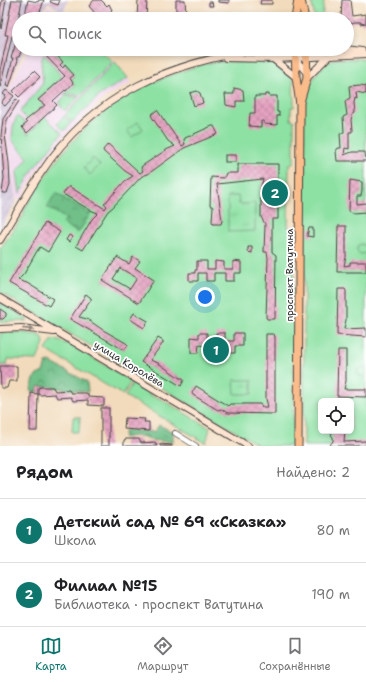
<!DOCTYPE html>
<html lang="ru">
<head>
<meta charset="utf-8">
<style>
  body { margin:0; font-family:"Shantell Sans",sans-serif; background:#f2f2f2; color:#202124 }
  .controls { position:absolute; right:12px; bottom:12px; display:grid; overflow:hidden; border-radius:6px; box-shadow:0 2px 6px #0003 }
  .controls button { width:36px; height:36px; display:grid; place-items:center; padding:0; border:0; border-bottom:1px solid #e0e0e0; background:#fff; color:#202124; font:20px sans-serif }
  .you { position:absolute; left:205px; top:297px; width:14px; height:14px; margin:-10px; border:3px solid #fff; border-radius:50%; background:#1a73e8; box-shadow:0 0 0 6px #1a73e833 }
  .badge { display:grid; place-items:center; width:26px; height:26px; border-radius:50%; background:#0f766e; color:#fff; font-size:13px; font-weight:700 }
  .pin { position:absolute; translate:-50% -50%; border:2px solid #fff; box-shadow:0 1px 4px #0006 }
  .list { margin:0; padding:0; list-style:none }
  h2 { display:flex; justify-content:space-between; align-items:center; height:52px; margin:0; padding:0 16px; font-size:17px }
  h2 small { font-size:13px; font-weight:400; color:#757577 }
  .list li { display:grid; grid-template-columns:26px 1fr auto; gap:12px; align-items:center; box-sizing:border-box; height:64px; padding:0 16px; border-top:1px solid #e0e0e0 }
  .list b { display:block; font-size:15px; white-space:nowrap }
  .list p { margin:0; font-size:13px; white-space:nowrap; color:#757577 }
  .list em { font-size:13px; font-style:normal; color:#757577 }
  .icon { flex:none; width:22px; height:22px; fill:none; stroke:currentColor; stroke-width:2; stroke-linecap:round; stroke-linejoin:round }
  .map { position:relative; flex:none; width:366px; height:446px; overflow:hidden }
  .search { position:absolute; background:#fff; box-shadow:0 2px 6px #0003; left:12px; right:12px; top:12px; height:44px; display:flex; align-items:center; gap:10px; box-sizing:border-box; padding:0 14px; border-radius:22px; color:#757577; font-size:15px }
  .sheet { height:180px; background:#fff }
  nav { display:flex; justify-content:space-around; align-items:center; box-sizing:border-box; height:56px; border-top:1px solid #e0e0e0; background:#fff; font-size:11px; color:#757577 }
  nav a { display:grid; justify-items:center; gap:2px }
  nav .on { color:#0f766e }
  .map>svg:first-child { display:block }
</style>
</head>
<body>
<div class="map">
<svg width="366" height="446" viewBox="0 0 366 446">
  <defs>
    <pattern id="industrial-furrows" width="10" height="10" patternUnits="userSpaceOnUse"><rect width="10" height="10" fill="#ccbed4"/><path d="M-1 1l2-2M0 10L10 0M9 11l2-2" fill="none" stroke="#afa3b6"/></pattern>
    <pattern id="forest-crowns" width="20" height="18" patternUnits="userSpaceOnUse"><rect width="20" height="18" fill="#71bf89"/><path d="M2 6a3 3 0 1 1 6 0M12 15a3 3 0 1 1 6 0" fill="none" stroke="#5d9b70"/></pattern>
    <pattern id="park-tufts" width="24" height="20" patternUnits="userSpaceOnUse"><rect width="24" height="20" fill="#8ce1a3"/><path d="M3 7l-1-3M5 7V3M7 7l1-3M15 17l-1-3M17 17v-4M19 17l1-3" fill="none" stroke="#79c18c"/></pattern>
    <pattern id="building-cross-hatch" width="8" height="8" patternUnits="userSpaceOnUse"><rect width="8" height="8" fill="#e5a3c1"/><path d="M0 0l8 8M0 8l8-8" fill="none" stroke="#ba859d"/></pattern>
  </defs>
  <rect width="100%" height="100%" fill="#fff"/>
  <filter id="ink" filterUnits="userSpaceOnUse"><feTurbulence type="fractalNoise" baseFrequency=".025" numOctaves="2"/><feDisplacementMap in="SourceGraphic" scale="8" xChannelSelector="R" yChannelSelector="G"/><feConvolveMatrix kernelMatrix="1 2 1 2 8 2 1 2 1" color-interpolation-filters="sRGB"/></filter>
  <filter id="wash" filterUnits="userSpaceOnUse"><feTurbulence type="fractalNoise" baseFrequency=".012" numOctaves="4" result="noise"/><feDisplacementMap in="SourceGraphic" scale="16" xChannelSelector="R" yChannelSelector="G"/><feGaussianBlur stdDeviation="0.9" result="paint"/><feColorMatrix in="noise" values="0 0 0 0 0 0 0 0 0 0 0 0 0 0 0 0 0 1.4 0 .05"/><feComposite in="paint" operator="in"/></filter>
  <g filter="url(#wash)">
    <rect width="100%" height="100%" fill="#f2dbbc"/>
    <g fill="#eed0e8">
      <polygon points="48,5 58,12 56,16 60,19 42,19"/>
      <polygon points="28,49 98,49 118,65 131,83 104,98 66,134 37,171 21,200 15,198 6,135 7,120 20,101 9,89"/>
    </g>
    <polygon fill="url(#industrial-furrows)" points="0,0 68,0 63,13 48,2 39,19 19,19 19,49 25,49 7,88 20,101 7,120 5,135 16,202 0,229"/>
    <g fill="#8ce1a3" stroke="#5c8667" fill-rule="evenodd">
      <polygon points="311,0 324,0 322,19 315,19"/>
      <polygon points="51,49 98,49 113,61 81,95 64,94 75,85 71,81 74,75"/>
      <polygon points="44,54 62,77 38,99 43,106 28,120 20,112 43,83 41,61"/>
      <path d="M 336,59 L 366,59 L 366,446 L 304,446 L 304,104 C 307,87 318,64 336,59 ZM 321,401 L 351,401 L 351,431 L 321,431 Z"/>
      <polygon points="115,62 128,78 101,94 72,122 65,115"/>
      <path d="M 239,62 L 273,63 L 293,79 L 294,107 L 291,107 L 291,120 L 294,120 L 294,163 L 289,165 L 288,227 L 294,230 L 293,446 L 260,446 L 0,292 L 0,249 L 24,215 L 24,210 C 62,145 105,96 180,72 C 189,69 199,65 209,63 C 219,61 230,62 239,62 Z"/>
      <polygon points="65,96 79,97 65,111 60,106 60,101"/>
      <polygon points="17,116 26,123 22,127 28,134 45,117 62,133 34,168 20,193 17,172 28,158 12,140 13,127"/>
      <polygon points="64,116 71,123 64,131 57,124"/>
      <polygon points="0,302 27,319 27,321 0,322"/>
      <polygon points="18,332 39,335 43,338 44,343 37,360 8,359 7,365 0,365 0,333"/>
      <polygon points="53,339 71,345 131,381 123,395 46,350"/>
      <path d="M 133,382 C 142,387 148,397 159,398 L 210,428 L 206,443 L 125,396 Z"/>
      <polygon points="73,417 80,417 79,432 72,432"/>
    </g>
    <g fill="url(#forest-crowns)" stroke="#4e755a">
      <polygon points="56,193 90,214 78,233 63,223 66,219 47,207"/>
      <polygon points="50,362 87,382 88,392 41,386 38,387 37,392 33,392 31,389 35,376 43,372 46,363"/>
      <path d="M 159,425 L 173,432 L 173,442 L 150,440 C 145,434 131,436 124,438 L 123,436 L 125,430 L 154,432 Z"/>
    </g>
    <g fill="url(#park-tufts)" stroke="#5c8667">
      <polygon points="138,122 143,129 132,137 127,130"/>
      <polygon points="93,158 100,165 90,175 84,168"/>
      <polygon points="228,196 238,196 239,204 255,203 255,231 228,232"/>
      <circle cx="362" cy="249" r="5"/>
      <circle cx="362" cy="372" r="4.5"/>
      <polygon points="234,380 252,380 252,394 235,394"/>
    </g>
    <g id="blocks">
      <g fill="url(#building-cross-hatch)" fill-rule="evenodd">
        <polygon points="2,0 6,0 1,29 0,11"/>
        <polygon points="12,0 22,0 15,37 12,36 0,88 0,70 8,35 5,35"/>
        <polygon points="28,0 38,2 39,0 44,0 38,18 24,19"/>
        <polygon points="51,0 60,0 58,5 50,2"/>
        <polygon points="94,0 101,0 107,6 109,4 112,10 110,12 112,15 107,19 103,19 100,17 99,18 89,6"/>
        <polygon points="138,0 147,0 146,19 137,19"/>
        <polygon points="176,0 185,0 186,15 176,14"/>
        <polygon points="218,0 229,0 229,3 218,2"/>
        <polygon points="261,0 272,0 272,4 260,4"/>
        <polygon points="342,0 350,0 352,16 366,14 366,23 361,24 361,22 355,22 348,24 347,19 341,19"/>
        <polygon points="209,2 212,2 213,6 209,6"/>
        <polygon points="19,34 19,49 22,49 19,57 17,57 16,59 18,60 9,87 6,86 13,58 11,58"/>
        <polygon points="51,49 63,62 60,65 63,68 65,65 74,75 70,78 73,83 66,91 65,90 53,101 57,105 27,133 22,127 27,123 25,121 45,105 38,100 65,76 45,55"/>
        <polygon points="34,71 40,77 19,97 13,91"/>
        <polygon points="360,85 366,86 366,94 356,92 357,99 355,98 354,103 355,113 352,115 351,120 352,130 352,132 349,132 349,149 345,148 344,155 352,152 365,152 366,161 337,161 336,151 338,148 341,148 340,134 344,132 343,117 347,115 345,101 350,98 349,86"/>
        <polygon points="234,88 243,90 244,101 236,101 236,107 226,105 225,94 234,94"/>
        <polygon points="6,90 14,96 5,106 1,103 6,96 3,94"/>
        <polygon points="197,91 200,93 203,103 194,106 190,93"/>
        <polygon points="265,94 269,94 269,96 277,96 277,112 279,112 279,116 277,116 277,125 264,124 264,121 261,121 261,127 249,126 250,113 255,113 255,96 265,96"/>
        <polygon points="16,99 19,101 7,120 5,135 9,163 10,184 7,193 2,193 4,178 1,135 3,119"/>
        <polygon points="157,110 182,146 185,144 184,140 185,138 212,126 214,126 218,134 184,148 148,174 142,176 112,208 108,211 83,250 76,246 92,219 98,213 90,210 63,194 68,187 70,187 105,209 107,206 104,203 106,202 125,181 133,176 125,171 104,152 103,150 108,144 140,173 143,171 141,168 142,166 166,150 175,146 168,141 152,117 151,115"/>
        <rect x="225" y="155" width="11" height="7"/>
        <polygon points="238,164 278,164 278,219 272,219 272,252 276,255 275,319 267,319 266,317 268,258 267,252 264,252 265,224 261,217 261,188 263,179 217,184 222,221 221,224 213,224 212,221 213,207 210,205 211,177 224,178 226,173 238,173"/>
        <polygon points="350,180 362,182 362,191 361,196 357,196 357,204 366,203 366,212 353,213 349,211"/>
        <polygon points="45,223 60,232 48,252 40,247 37,251 24,274 18,280 27,283 53,299 49,306 9,283"/>
        <polygon points="338,226 346,226 346,257 344,266 350,265 350,262 366,262 366,272 337,272"/>
        <polygon points="309,228 313,228 313,237 307,236"/>
        <polygon points="69,235 73,237 69,242 66,240"/>
        <polygon points="248,247 252,247 252,253 248,252"/>
        <path d="M 117,257 L 129,264 L 133,257 L 140,261 L 135,268 L 154,280 L 139,303 L 102,280 ZM 120,268 L 137,278 L 130,289 L 113,279 Z"/>
        <polygon points="197,261 207,261 207,269 215,269 215,261 224,262 224,269 233,269 233,261 241,262 241,273 234,273 234,281 225,281 225,273 214,273 214,281 206,281 206,273 198,273 198,281 189,281 189,273 195,273 195,270 197,270"/>
        <polygon points="338,289 345,289 346,291 346,320 344,329 366,328 366,337 337,335"/>
        <polygon points="86,294 91,298 91,300 79,317 87,319 103,330 126,343 128,345 124,350 70,319"/>
        <polygon points="0,309 6,313 6,316 3,319 0,319"/>
        <polygon points="134,313 148,321 144,328 130,319"/>
        <polygon points="199,333 207,333 207,342 216,342 216,333 225,333 225,341 234,341 234,333 243,333 243,346 235,346 235,353 226,353 226,346 215,346 215,353 206,353 206,346 199,345 198,353 191,353 191,337 199,338"/>
        <polygon points="266,334 274,334 275,337 275,414 228,413 221,409 218,410 193,395 192,393 196,386 228,406 230,404 260,404 262,407 268,407 266,399"/>
        <polygon points="158,338 163,341 163,343 150,360 158,363 180,378 183,378 184,380 181,386 141,362"/>
        <polygon points="338,350 346,350 346,381 344,389 366,389 366,397 337,396"/>
        <polygon points="0,366 17,366 17,381 9,381 7,388 1,388"/>
        <polygon points="41,387 53,387 55,391 69,390 71,393 86,393 88,394 88,397 104,398 104,406 88,405 88,400 73,401 71,397 57,398 55,394 40,395 38,394 38,388"/>
        <polygon points="31,393 38,394 37,431 30,431"/>
        <rect x="101" y="408" width="8" height="38"/>
        <polygon points="125,418 145,419 144,422 149,422 149,431 124,429"/>
        <polygon points="333,431 345,431 344,442 366,441 366,446 329,446 333,441 333,437 331,435"/>
        <polygon points="126,439 139,439 141,443 155,442 157,446 124,446 124,440"/>
        <polygon points="160,444 172,445 172,446 160,446"/>
      </g>
    </g>
  </g>
  <g filter="url(#ink)">
    <use href="#blocks" fill-opacity="0" stroke="#494541" stroke-width="1"/>
    <g fill="none" stroke-linecap="round" stroke-linejoin="round">
      <defs>
        <polyline id="street" points="175,433 196,446"/>
        <g id="secondary">
          <polyline points="279,49 289,52 307,73"/>
          <polyline points="346,49 362,51"/>
          <polyline points="226,58 277,59 366,54"/>
          <polyline points="306,58 319,49"/>
          <polyline points="273,59 296,77"/>
          <polyline points="307,78 328,57"/>
          <path d="M 0,240 C 14,218 26,195 41,173 C 93,93 173,61 264,49"/>
          <polyline points="0,298 248,446"/>
          <polyline points="0,329 21,328 54,332"/>
        </g>
        <g id="primary">
          <polyline points="301,0 305,19"/>
          <polyline points="295,19 298,0"/>
          <polyline points="295,49 296,77 300,104 298,446"/>
          <polyline points="300,102 307,78 306,49"/>
        </g>
      </defs>
      <use href="#street" stroke="#494541" stroke-width="6"/>
      <use href="#secondary" stroke="#494541" stroke-width="8"/>
      <use href="#primary" stroke="#494541" stroke-width="9"/>
      <use href="#street" stroke="#fff" stroke-width="4.5"/>
      <use href="#secondary" stroke="#fde4d1" stroke-width="6"/>
      <use href="#primary" stroke="#fabc8b" stroke-width="7"/>
    </g>
    <defs><path id="oneway-solid" d="M-6-.8H1V-3.2L6.5 0L1 3.2V.8H-6Z"/></defs>
    <use fill="#94887e" href="#oneway-solid" transform="translate(28 329) rotate(6)"/>
  </g>
  <g text-anchor="middle" dominant-baseline="central" stroke-width="3.5" stroke-linejoin="round" paint-order="stroke">
    <g font-size="10" fill="#2b2b2b" stroke="#fff">
      <text transform="translate(289 275) rotate(-90)">проспект Ватутина</text>
      <text transform="translate(129 364) rotate(31)">улица Королёва</text>
    </g>
  </g>
</svg>
<div class="controls">
<button><svg class="icon" aria-label="locate" viewBox="0 0 24 24"><circle cx="12" cy="12" r="6"/><path d="M12 2v4M12 18v4M2 12h4M18 12h4"/></svg></button>
</div>
<div class="you"></div>
<div class="pin badge" style="left:216px;top:350px">1</div>
<div class="pin badge" style="left:275px;top:193px">2</div>
<div class="search"><svg class="icon" aria-label="search" viewBox="0 0 24 24"><circle cx="10" cy="10" r="6"/><path d="M15 15l6 6"/></svg>Поиск</div>
</div>
<section class="sheet">
<h2>Рядом<small>Найдено: 2</small></h2>
<ul class="list">
<li><span class="badge">1</span><div><b>Детский сад № 69 «Сказка»</b><p>Школа</p></div><em>80 m</em></li>
<li><span class="badge">2</span><div><b>Филиал №15</b><p>Библиотека · проспект Ватутина</p></div><em>190 m</em></li>
</ul>
</section>
<nav>
<a class="on"><svg class="icon" aria-label="map" viewBox="0 0 24 24"><path d="M3 6l6-2 6 2 6-2v14l-6 2-6-2-6 2zM9 4v14M15 6v14"/></svg>Карта</a>
<a><svg class="icon" aria-label="directions" viewBox="0 0 24 24"><path d="M12 3l9 9-9 9-9-9zM9 14v-3h6M13 9l2 2-2 2"/></svg>Маршрут</a>
<a><svg class="icon" aria-label="saved" viewBox="0 0 24 24"><path d="M7 4h10v16l-5-4-5 4z"/></svg>Сохранённые</a>
</nav>
</body>
</html>
